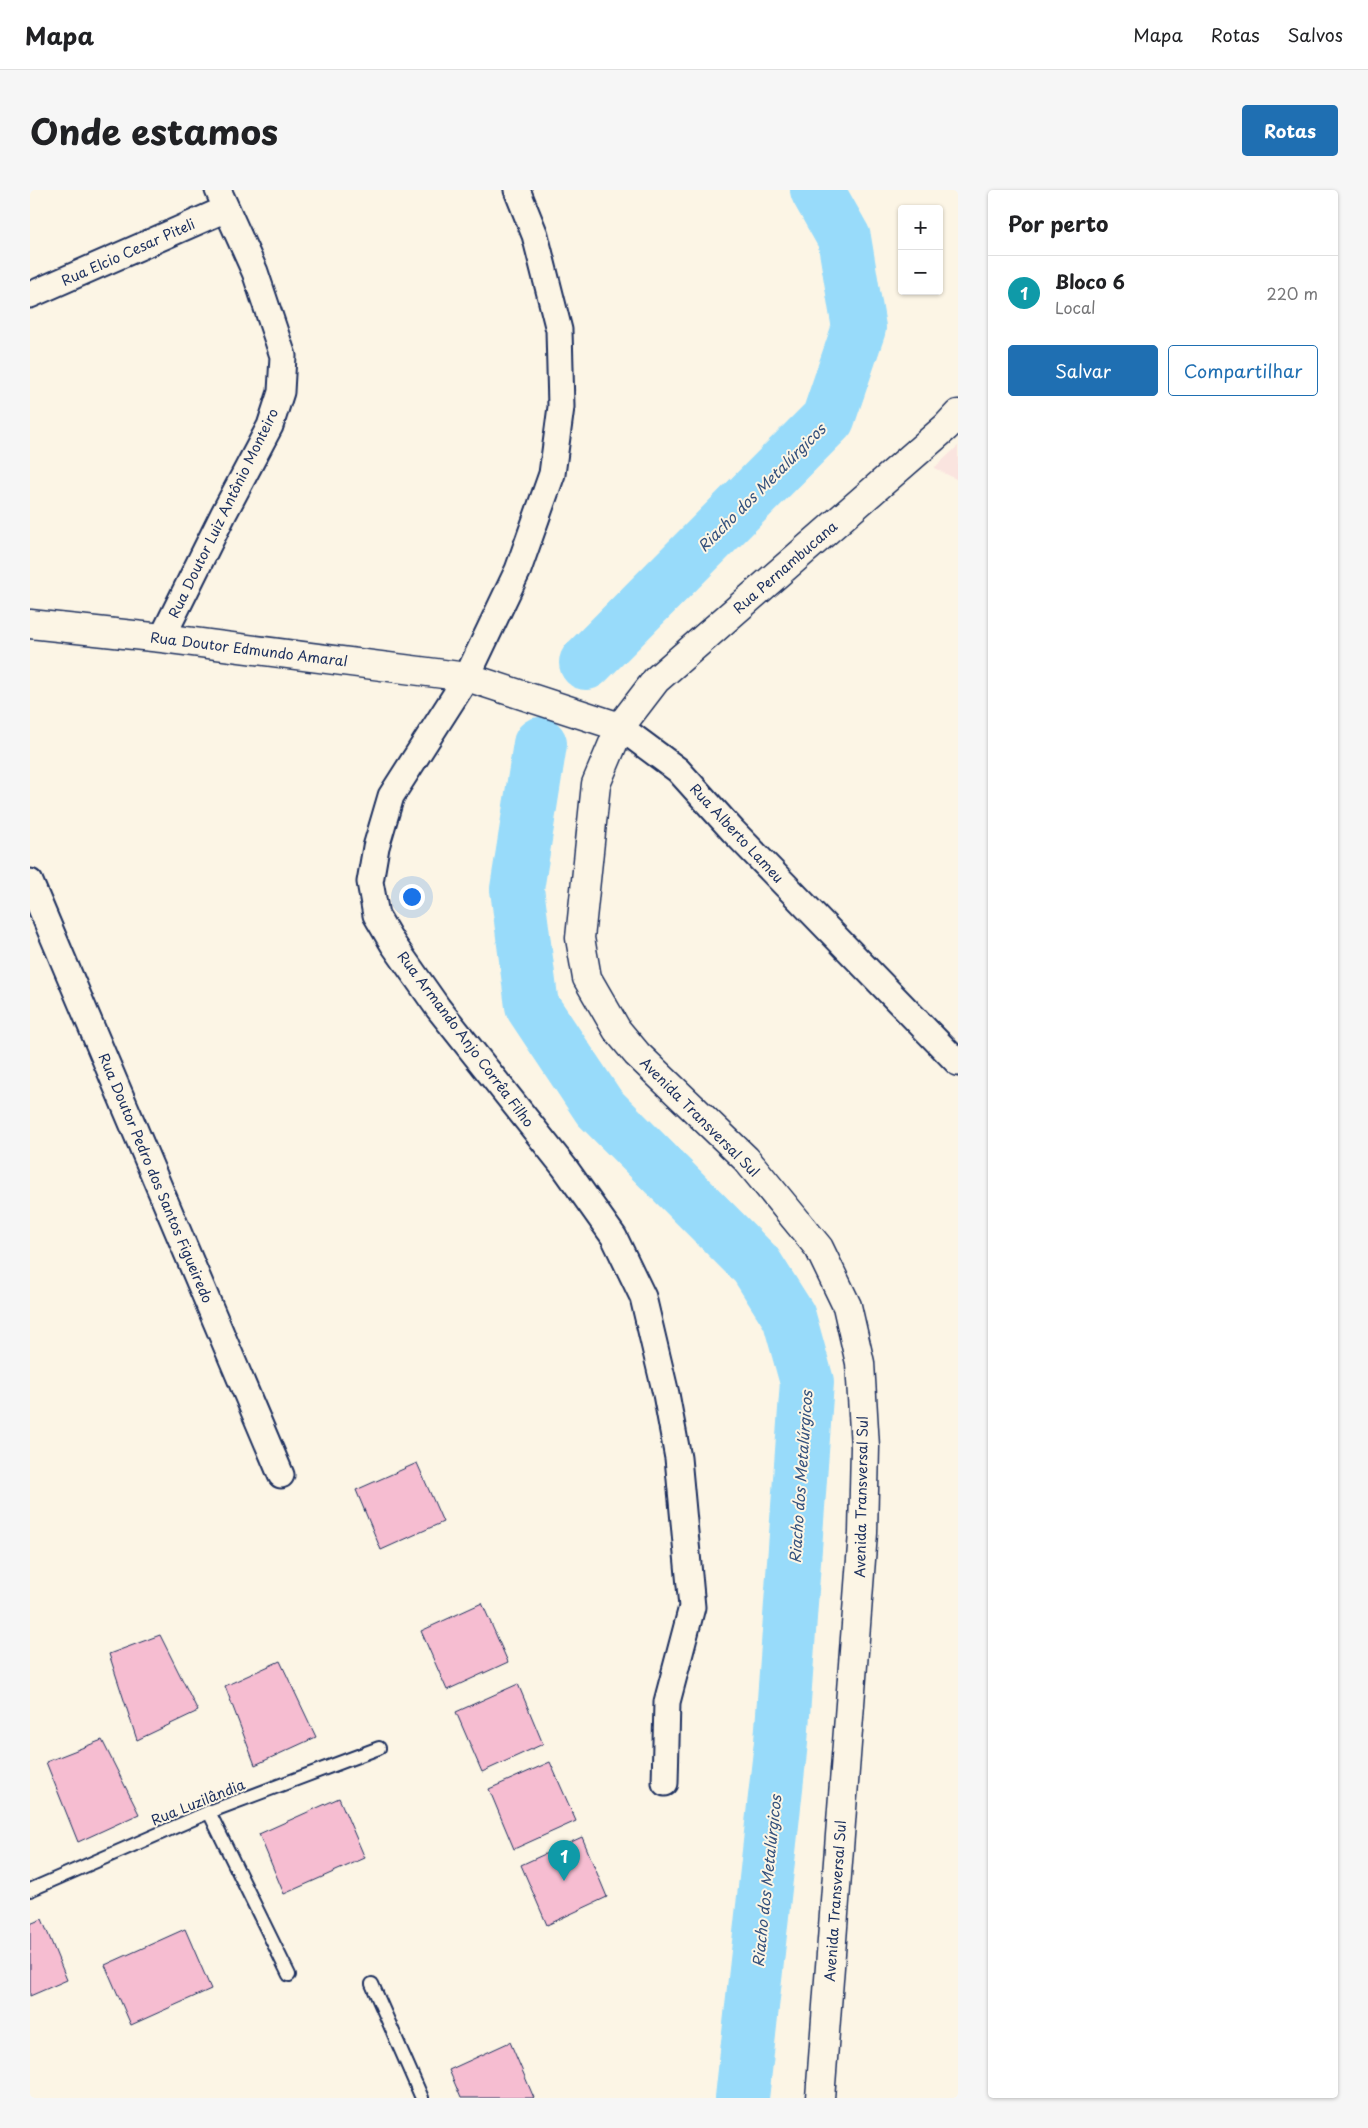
<!DOCTYPE html>
<html lang="pt">
<head>
<meta charset="utf-8">
<style>
  body { margin:0; font-family:"Playpen Sans",sans-serif; background:#f6f6f6; color:#202124 }
  .controls { position:absolute; right:15px; top:15px; display:grid; overflow:hidden; border-radius:5px; box-shadow:0 1px 4px #0004 }
  .controls button { width:45px; height:45px; display:grid; place-items:center; padding:0; border:0; border-bottom:1px solid #e0e0e0; background:#fff; color:#202124; font:25px sans-serif }
  .you { position:absolute; left:381px; top:706px; width:18px; height:18px; margin:-12px; border:4px solid #fff; border-radius:50%; background:#1a73e8; box-shadow:0 0 0 8px #1a73e833 }
  .badge { display:grid; place-items:center; width:32px; height:32px; border-radius:50%; background:#1f6fb2; color:#fff; font-size:16px; font-weight:700 }
  .pin { position:absolute; translate:-50% -41px; filter:drop-shadow(0 1px 2px #0008) }
  .pin::after { content:''; position:absolute; top:26px; width:18px; height:15px; background:inherit; clip-path:polygon(0 0,100% 0,50% 100%) }
  .list { margin:0; padding:0; list-style:none }
  h2 { display:flex; justify-content:space-between; align-items:center; height:65px; margin:0; padding:0 20px; font-size:21px }
  h2 small { font-size:16px; font-weight:400; color:#757577 }
  .list li { display:grid; grid-template-columns:32px 1fr auto; gap:15px; align-items:center; box-sizing:border-box; height:75px; padding:0 20px; border-top:1px solid #e0e0e0 }
  .list b { display:block; font-size:19px; white-space:nowrap }
  .list p { margin:0; font-size:16px; white-space:nowrap; color:#757577 }
  .list em { font-size:16px; font-style:normal; color:#757577 }
  .actions { display:flex; gap:10px; padding:15px 20px }
  .actions a { flex:1; padding:11px 0; border:1px solid #1f6fb2; border-radius:5px; text-align:center; font-size:18px; color:#1f6fb2 }
  .actions .main { background:#1f6fb2; color:#fff }
  .map { position:relative; flex:none; width:928px; height:1908px; overflow:hidden; border-radius:5px }
  header { display:flex; align-items:center; gap:30px; box-sizing:border-box; height:70px; padding:0 25px; background:#fff; border-bottom:1px solid #e0e0e0 }
  header strong { font-size:24px }
  nav { display:flex; gap:28px; margin-inline-start:auto; font-size:18px }
  .intro { display:flex; align-items:center; justify-content:space-between; box-sizing:border-box; height:120px; padding:0 30px }
  h1 { margin:0; font-size:35px }
  .button { padding:12px 22px; border-radius:5px; background:#1f6fb2; color:#fff; font-size:18px; font-weight:700 }
  main { display:flex; gap:30px; padding:0 30px }
  aside { flex:1; background:#fff; border-radius:5px; box-shadow:0 1px 4px #0004 }
  .map>svg:first-child { display:block }
</style>
</head>
<body>
<header>
<strong>Mapa</strong>
<nav><a>Mapa</a><a>Rotas</a><a>Salvos</a></nav>
</header>
<div class="intro"><h1>Onde estamos</h1><a class="button">Rotas</a></div>
<main>
<div class="map">
<svg width="928" height="1908" viewBox="0 0 928 1908">
  <rect width="100%" height="100%" fill="#fcf5e5"/>
  <filter id="ink" filterUnits="userSpaceOnUse"><feTurbulence type="fractalNoise" baseFrequency=".02" numOctaves="2"/><feDisplacementMap in="SourceGraphic" scale="10" xChannelSelector="R" yChannelSelector="G"/><feConvolveMatrix kernelMatrix="1 2 1 2 8 2 1 2 1" color-interpolation-filters="sRGB"/></filter>
  <g filter="url(#ink)">
    <polygon fill="#fae4df" points="928,256 928,290 904,278"/>
    <g fill="none" stroke-linecap="round" stroke-linejoin="round">
      <g stroke="#98dbfa" stroke-width="54">
        <polyline points="556,473 798,229 829,138 814,48 787,0"/>
        <polyline points="510,554 487,699 502,816 569,917 726,1075 759,1127 777,1192 751,1552 712,1908"/>
      </g>
    </g>
    <g fill="#f6bdd1" stroke="#1b2f5e">
      <polygon points="387,1273 413,1332 351,1360 326,1300"/>
      <polygon points="452,1413 478,1472 417,1500 391,1441"/>
      <polygon points="130,1445 168,1521 107,1550 79,1464"/>
      <polygon points="250,1471 286,1547 225,1575 195,1496"/>
      <polygon points="488,1494 513,1554 452,1582 426,1522"/>
      <polygon points="72,1550 109,1624 48,1652 16,1572"/>
      <polygon points="520,1572 546,1631 484,1659 459,1599"/>
      <polygon points="309,1608 335,1668 254,1704 229,1644"/>
      <polygon points="552,1647 577,1707 517,1735 491,1675"/>
      <polygon points="12,1729 37,1790 0,1806 0,1734"/>
      <polygon points="155,1739 181,1799 101,1835 75,1775"/>
      <polygon points="480,1852 504,1908 431,1908 419,1880"/>
    </g>
    <g fill="none" stroke-linecap="round" stroke-linejoin="round">
      <defs>
        <g id="lane">
          <polyline points="179,1622 259,1785"/>
          <polyline points="0,1700 179,1622 349,1558"/>
          <polyline points="342,1794 392,1908"/>
        </g>
        <g id="street">
          <polyline points="487,0 505,45 529,140 531,217 522,284 488,380 437,487 361,606 346,657 340,692 346,725 363,754 408,818 535,978 584,1047 613,1107 636,1204 648,1268 662,1417 637,1512 635,1593"/>
          <polyline points="0,105 196,19"/>
          <polyline points="132,448 194,323 240,236 251,202 253,166 225,82 188,0"/>
          <polyline points="590,537 648,580 703,641 928,873"/>
          <polyline points="0,692 251,1285"/>
        </g>
        <g id="secondary">
          <polyline points="0,434 132,448 437,487 590,537"/>
          <polyline points="790,1908 833,1343 835,1257 830,1173 817,1116 789,1058 716,969 607,864 587,840 557,788 550,748 566,594 590,537 626,490 916,237 928,224"/>
        </g>
      </defs>
      <use href="#lane" stroke="#1b2f5e" stroke-width="16"/>
      <use href="#street" stroke="#1b2f5e" stroke-width="29"/>
      <use href="#secondary" stroke="#1b2f5e" stroke-width="31"/>
      <use href="#lane" stroke="#fcf5e5" stroke-width="12"/>
      <use href="#street" stroke="#fcf5e5" stroke-width="25"/>
      <use href="#secondary" stroke="#fcf5e5" stroke-width="28"/>
    </g>
  </g>
  <g text-anchor="middle" dominant-baseline="central" stroke-width="4" stroke-linejoin="round" paint-order="stroke">
    <g font-size="14" fill="#1b2f5e" stroke="#fcf5e5">
      <text transform="translate(98 62) rotate(-24)">Rua Elcio Cesar Piteli</text>
      <text transform="translate(193 323) rotate(-64)">Rua Doutor Luiz Antônio Monteiro</text>
      <text transform="translate(755 377) rotate(-41)">Rua Pernambucana</text>
      <text transform="translate(219 459) rotate(7)">Rua Doutor Edmundo Amaral</text>
      <text transform="translate(707 643) rotate(47)">Rua Alberto Lameu</text>
      <text transform="translate(436 849) rotate(53)">Rua Armando Anjo Corrêa Filho</text>
      <text transform="translate(670 927) rotate(45)">Avenida Transversal Sul</text>
      <text transform="translate(126 988) rotate(67)">Rua Doutor Pedro dos Santos Figueiredo</text>
      <text transform="translate(831 1307) rotate(-89)">Avenida Transversal Sul</text>
      <text transform="translate(168 1612) rotate(-22)">Rua Luzilândia</text>
      <text transform="translate(805 1711) rotate(-86)">Avenida Transversal Sul</text>
    </g>
    <g font-size="15" font-style="italic" fill="#34517d" stroke="#fcf5e5">
      <text transform="translate(731 297) rotate(-45)">Riacho dos Metalúrgicos</text>
      <text transform="translate(770 1287) rotate(-86)">Riacho dos Metalúrgicos</text>
      <text transform="translate(736 1691) rotate(-84)">Riacho dos Metalúrgicos</text>
    </g>
  </g>
</svg>
<div class="controls">
<button>+</button>
<button>−</button>
</div>
<div class="you"></div>
<div class="pin badge" style="left:534px;top:1691px;background:#0f9aa8">1</div>
</div>
<aside>
<h2>Por perto<small></small></h2>
<ul class="list">
<li><span class="badge" style="background:#0f9aa8">1</span><div><b>Bloco 6</b><p>Local</p></div><em>220 m</em></li>
</ul>
<div class="actions"><a class="main">Salvar</a><a>Compartilhar</a></div>
</aside>
</main>
</body>
</html>
